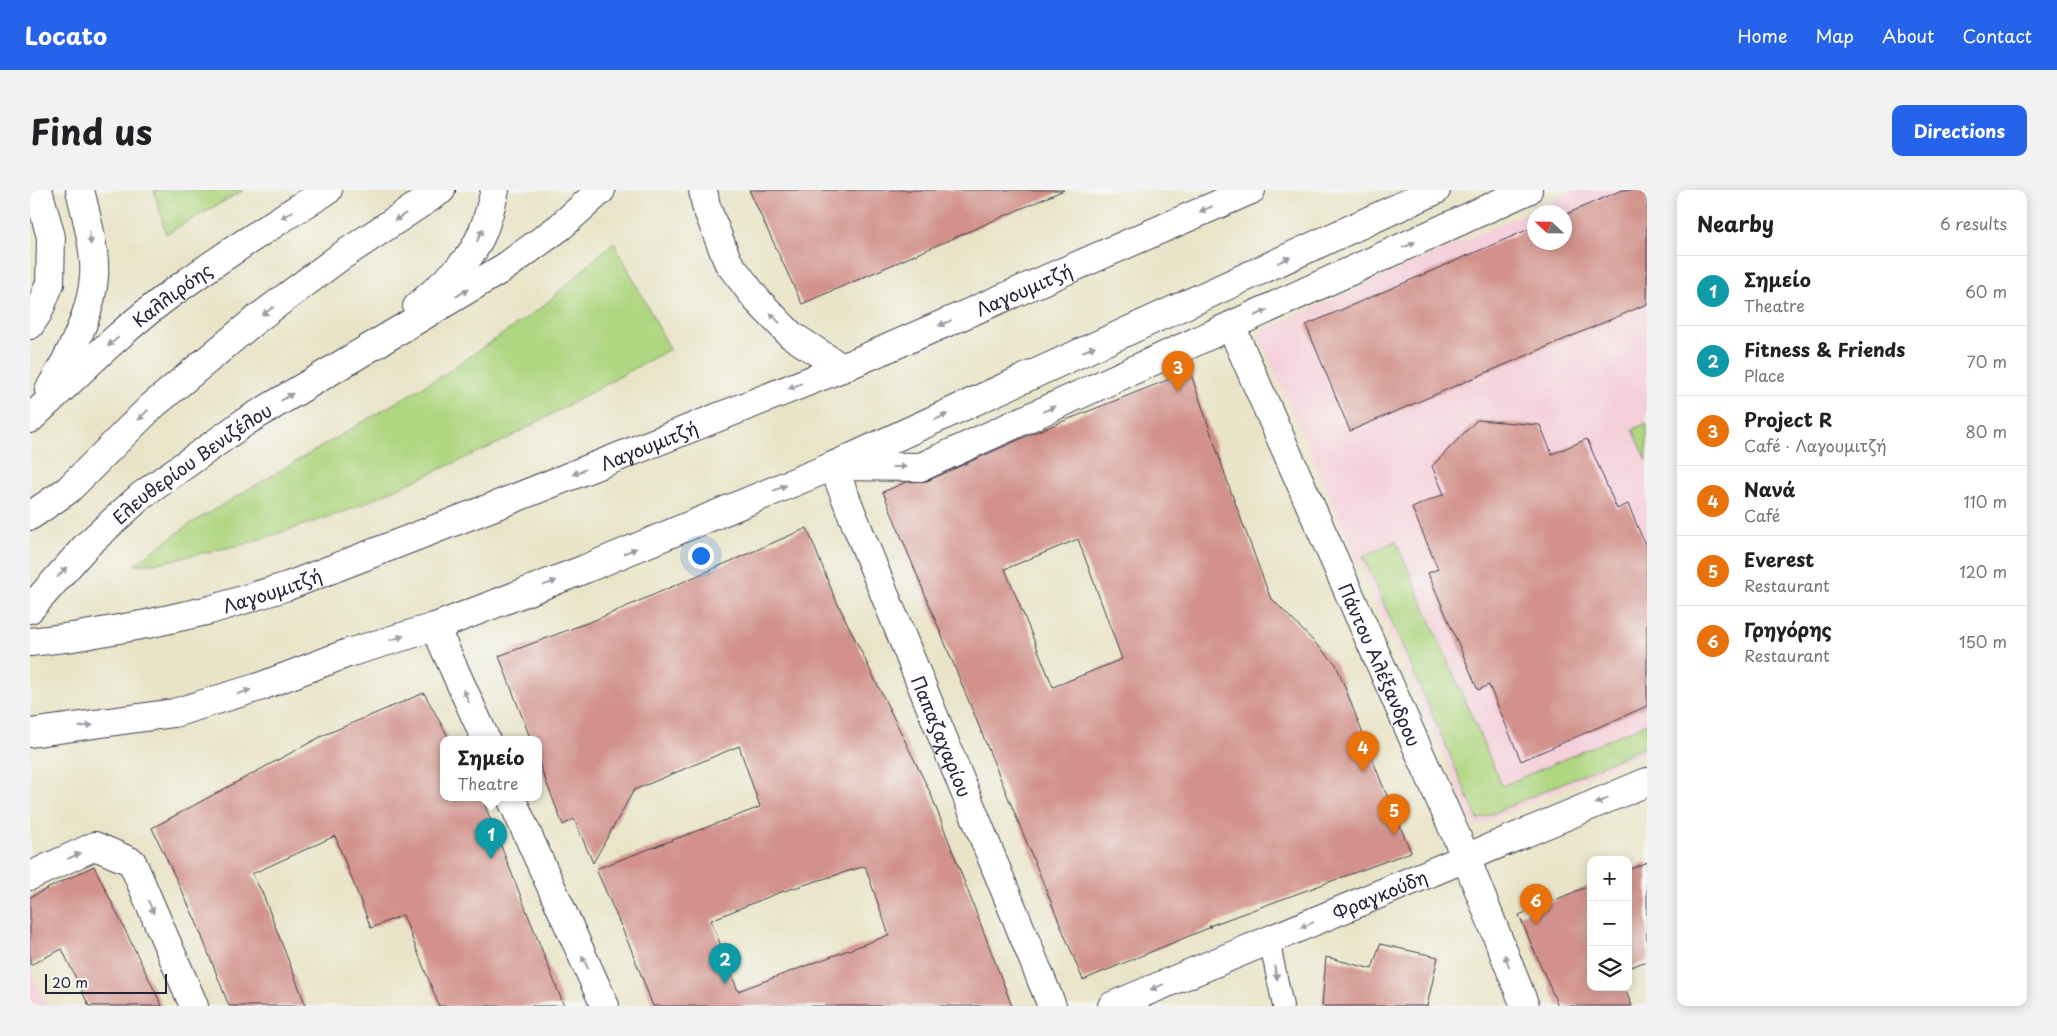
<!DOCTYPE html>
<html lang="en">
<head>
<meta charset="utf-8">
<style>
  body { margin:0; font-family:"Playpen Sans",sans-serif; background:#f2f2f2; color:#202124 }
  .controls { position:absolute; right:15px; bottom:15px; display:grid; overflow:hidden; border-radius:10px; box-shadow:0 2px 12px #0003 }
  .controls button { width:45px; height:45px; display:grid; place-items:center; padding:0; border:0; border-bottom:1px solid #e0e0e0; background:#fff; color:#202124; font:25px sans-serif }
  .compass { position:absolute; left:1497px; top:15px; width:45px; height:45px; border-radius:50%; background:#fff; box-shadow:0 2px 12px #0003; rotate:292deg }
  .scale { position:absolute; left:15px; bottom:12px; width:122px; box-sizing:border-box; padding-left:5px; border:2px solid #22223b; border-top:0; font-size:14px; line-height:18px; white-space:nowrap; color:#22223b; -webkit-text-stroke:4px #f6f6f2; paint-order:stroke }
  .you { position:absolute; left:670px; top:365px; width:18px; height:18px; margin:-12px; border:4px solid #fff; border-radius:50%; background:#1a73e8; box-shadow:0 0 0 8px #1a73e833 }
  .badge { display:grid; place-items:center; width:32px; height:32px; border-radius:50%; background:#2563eb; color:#fff; font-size:16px; font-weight:700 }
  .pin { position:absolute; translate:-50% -41px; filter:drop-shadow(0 1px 2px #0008) }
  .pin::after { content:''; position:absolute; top:26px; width:18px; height:15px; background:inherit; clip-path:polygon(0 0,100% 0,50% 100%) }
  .popup { position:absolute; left:410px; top:546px; width:102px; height:65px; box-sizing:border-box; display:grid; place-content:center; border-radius:10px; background:#fff; filter:drop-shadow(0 1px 4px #0005); font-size:16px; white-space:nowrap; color:#757577 }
  .popup b { font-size:19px; color:#202124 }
  .popup::after { content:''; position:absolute; left:50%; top:100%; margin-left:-10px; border:10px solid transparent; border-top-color:#fff }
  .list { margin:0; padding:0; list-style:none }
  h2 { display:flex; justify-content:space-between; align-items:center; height:65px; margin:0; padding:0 20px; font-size:21px }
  h2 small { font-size:16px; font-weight:400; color:#757577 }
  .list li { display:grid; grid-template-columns:32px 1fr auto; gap:15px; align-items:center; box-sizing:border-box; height:70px; padding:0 20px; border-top:1px solid #e0e0e0 }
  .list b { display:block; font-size:19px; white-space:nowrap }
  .list p { margin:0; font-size:16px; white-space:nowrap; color:#757577 }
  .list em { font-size:16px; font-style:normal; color:#757577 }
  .icon { flex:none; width:28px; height:28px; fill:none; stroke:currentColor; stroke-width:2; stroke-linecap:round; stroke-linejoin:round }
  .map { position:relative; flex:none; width:1617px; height:816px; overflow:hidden; border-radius:10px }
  header { display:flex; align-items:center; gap:30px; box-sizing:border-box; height:70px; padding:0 25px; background:#2563eb; color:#fff }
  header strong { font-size:24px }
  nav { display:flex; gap:28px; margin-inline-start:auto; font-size:18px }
  .intro { display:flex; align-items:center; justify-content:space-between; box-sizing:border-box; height:120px; padding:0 30px }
  h1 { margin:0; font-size:35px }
  .button { padding:12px 22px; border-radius:10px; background:#2563eb; color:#fff; font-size:18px; font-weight:700 }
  main { display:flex; gap:30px; padding:0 30px }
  aside { flex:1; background:#fff; border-radius:10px; box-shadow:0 2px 12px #0003 }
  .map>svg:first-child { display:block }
</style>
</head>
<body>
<header>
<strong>Locato</strong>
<nav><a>Home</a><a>Map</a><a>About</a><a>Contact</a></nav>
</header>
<div class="intro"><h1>Find us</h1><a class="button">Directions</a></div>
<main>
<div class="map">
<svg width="1617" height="816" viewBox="0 0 1617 816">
  <rect width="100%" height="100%" fill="#f6f6f2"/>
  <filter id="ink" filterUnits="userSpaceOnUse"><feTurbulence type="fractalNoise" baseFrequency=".02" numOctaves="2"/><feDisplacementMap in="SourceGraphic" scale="10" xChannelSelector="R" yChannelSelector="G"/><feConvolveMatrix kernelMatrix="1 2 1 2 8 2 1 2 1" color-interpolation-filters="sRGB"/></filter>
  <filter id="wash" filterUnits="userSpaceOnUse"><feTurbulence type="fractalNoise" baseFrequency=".0096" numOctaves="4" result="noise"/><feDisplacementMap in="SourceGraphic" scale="20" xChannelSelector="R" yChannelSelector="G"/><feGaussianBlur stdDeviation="1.12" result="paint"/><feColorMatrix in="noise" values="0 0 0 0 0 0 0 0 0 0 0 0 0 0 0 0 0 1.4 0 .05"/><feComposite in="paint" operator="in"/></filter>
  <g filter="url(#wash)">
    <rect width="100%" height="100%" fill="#e9e4c7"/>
    <g fill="#f5cfda" fill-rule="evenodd">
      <path d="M 1546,0 L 1617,0 L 1617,561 L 1445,637 L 1228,143 ZM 1504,22 L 1534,22 L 1534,52 L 1504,52 Z"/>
      <polygon points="0,776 17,816 0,816"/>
    </g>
    <g fill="#afd680" stroke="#687c5e">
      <polygon points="124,0 214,0 136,44"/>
      <polygon points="584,52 640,159 471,252 317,321 215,354 132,372 104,375 160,334 416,183 512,117"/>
      <polygon points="1617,233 1617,271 1603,239"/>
      <polygon points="1366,351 1472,596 1617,533 1617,556 1448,630 1333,366"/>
    </g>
    <g id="blocks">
      <g fill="#d2928b" fill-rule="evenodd">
        <polygon points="719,0 1034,0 772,114"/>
        <polygon points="1592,0 1617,0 1617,114 1320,241 1276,135 1504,37 1504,52 1534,52 1534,25"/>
        <path d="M 1160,181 L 1200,299 L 1240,407 L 1306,474 L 1352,594 L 1381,662 L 1179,736 L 1181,737 L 1053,790 L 853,302 L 876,292 L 897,291 L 1006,242 ZM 1048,349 L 1092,469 L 1023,497 L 975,379 Z"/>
        <polygon points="1447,230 1510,235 1522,264 1557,249 1587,319 1598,314 1617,359 1617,516 1491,571 1459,495 1448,500 1398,383 1408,379 1382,318 1414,304 1402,276"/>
        <path d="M 777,338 L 804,406 L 900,602 L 982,816 L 623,816 L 601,759 L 566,679 L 730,617 L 709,556 L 604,600 L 563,673 L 544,629 L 533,635 L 508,571 L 508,550 L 501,550 L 469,466 L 570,428 ZM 835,676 L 859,745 L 708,801 L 681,730 L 748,703 Z"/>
        <polygon points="394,503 420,550 414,550 414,608 452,608 534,816 409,816 373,725 341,738 305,646 222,684 232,702 276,816 199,816 165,729 122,638 294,545"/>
        <polygon points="1617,672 1617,771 1598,778 1598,680"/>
        <polygon points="64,676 99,748 132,816 59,816 32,759 0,775 0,707"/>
        <polygon points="1561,695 1561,797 1594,797 1602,816 1528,816 1489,725"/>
        <polygon points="1350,754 1408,767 1397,816 1292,816 1296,767 1342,779"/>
      </g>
    </g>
  </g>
  <g filter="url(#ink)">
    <use href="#blocks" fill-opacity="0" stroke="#403f50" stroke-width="1"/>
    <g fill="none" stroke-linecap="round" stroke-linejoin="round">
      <defs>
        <polyline id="service" points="1239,750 1253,816"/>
        <g id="pedestrian">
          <path id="s1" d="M 1201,136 L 1436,668"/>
          <polyline points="803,276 826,334"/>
        </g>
        <g id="minor">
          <polyline points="8,0 21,47 20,93"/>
          <path id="s2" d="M 826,334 L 1022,816"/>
          <polyline points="405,437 456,550"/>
          <polyline points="481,608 575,816"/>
          <polyline points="1436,668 1495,816"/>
          <polyline points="0,686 65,656 102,672 164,816"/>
          <path id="s3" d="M 1082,816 L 1617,592"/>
        </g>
        <polyline id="tertiary" points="803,276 891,277 1498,0"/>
        <g id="primary">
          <polyline points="673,0 676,16 698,72 727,110 761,145 812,178"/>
          <path d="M 387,117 C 405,100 431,80 444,59 C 455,41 460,20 465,0"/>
          <polyline points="0,135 8,123 20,93"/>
          <path d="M 19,200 C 39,167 61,126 64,87 C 66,61 56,25 50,0"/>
          <path id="s4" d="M 0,229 C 46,186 91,140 142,103 C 193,66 245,32 298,0"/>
          <polyline points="0,326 38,300 121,217 224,131 310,67 411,0"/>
          <path id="s5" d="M 0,419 L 56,356 L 111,306 L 215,232 L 475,77 L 530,37 L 571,0"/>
          <path id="s6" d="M 0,452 L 43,447 L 117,434 L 180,420 L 258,396 L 475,312 L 812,178 L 1221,0"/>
          <polyline points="0,543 144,523 229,497 318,463 405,437 555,379 803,276 1406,0"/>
        </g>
      </defs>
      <use href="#service" stroke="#403f50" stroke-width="22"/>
      <use href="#pedestrian" stroke="#403f50" stroke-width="30"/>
      <use href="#minor" stroke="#403f50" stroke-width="30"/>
      <use href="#tertiary" stroke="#403f50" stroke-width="30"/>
      <use href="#primary" stroke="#403f50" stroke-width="30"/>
      <use href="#service" stroke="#fff" stroke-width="20"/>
      <use href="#pedestrian" stroke="#fff" stroke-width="28"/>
      <use href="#minor" stroke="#fff" stroke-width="28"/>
      <use href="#tertiary" stroke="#fff" stroke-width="28"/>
      <use href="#primary" stroke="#fff" stroke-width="28"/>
    </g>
    <defs><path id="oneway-solid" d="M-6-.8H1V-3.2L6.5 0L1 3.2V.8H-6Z" transform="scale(1.25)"/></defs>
    <g fill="#9c9ca7">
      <use href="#oneway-solid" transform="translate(1176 19) rotate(157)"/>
      <use href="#oneway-solid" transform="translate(257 25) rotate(149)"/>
      <use href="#oneway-solid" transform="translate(370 27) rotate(146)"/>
      <use href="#oneway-solid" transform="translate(450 45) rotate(-66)"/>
      <use href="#oneway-solid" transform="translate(60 48) rotate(83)"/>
      <use href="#oneway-solid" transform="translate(1379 55) rotate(-25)"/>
      <use href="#oneway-solid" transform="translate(1254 70) rotate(-25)"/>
      <use href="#oneway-solid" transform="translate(432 103) rotate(-31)"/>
      <use href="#oneway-solid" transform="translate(238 121) rotate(144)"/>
      <use href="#oneway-solid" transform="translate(1231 123) rotate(-25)"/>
      <use href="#oneway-solid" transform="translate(745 128) rotate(-134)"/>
      <use href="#oneway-solid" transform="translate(915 133) rotate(157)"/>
      <use href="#oneway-solid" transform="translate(83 152) rotate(140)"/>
      <use href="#oneway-solid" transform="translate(1059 159) rotate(-25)"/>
      <use href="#oneway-solid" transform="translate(765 196) rotate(158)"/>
      <use href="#oneway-solid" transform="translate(257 207) rotate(-32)"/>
      <use href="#oneway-solid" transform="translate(1019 219) rotate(-24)"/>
      <use href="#oneway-solid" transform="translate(113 225) rotate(135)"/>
      <use href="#oneway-solid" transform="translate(911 227) rotate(-25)"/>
      <use href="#oneway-solid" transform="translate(869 277)"/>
      <use href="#oneway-solid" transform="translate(549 282) rotate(158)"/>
      <use href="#oneway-solid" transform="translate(750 298) rotate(-23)"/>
      <use href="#oneway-solid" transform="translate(600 361) rotate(-23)"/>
      <use href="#oneway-solid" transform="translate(32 382) rotate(-48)"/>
      <use href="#oneway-solid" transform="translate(520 393) rotate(-21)"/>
      <use href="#oneway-solid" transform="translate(367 448) rotate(-17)"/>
      <use href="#oneway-solid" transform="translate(214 502) rotate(-17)"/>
      <use href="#oneway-solid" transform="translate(436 506) rotate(-114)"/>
      <use href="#oneway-solid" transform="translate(56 536) rotate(-7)"/>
      <use href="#oneway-solid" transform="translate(1572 611) rotate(157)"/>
      <use href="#oneway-solid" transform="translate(44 666) rotate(-25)"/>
      <use href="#oneway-solid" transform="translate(121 717) rotate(67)"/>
      <use href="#oneway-solid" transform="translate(1277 735) rotate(157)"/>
      <use href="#oneway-solid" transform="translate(1477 771) rotate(-111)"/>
      <use href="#oneway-solid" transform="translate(555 772) rotate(-114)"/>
      <use href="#oneway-solid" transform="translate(1246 783) rotate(78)"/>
      <use href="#oneway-solid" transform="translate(1127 797) rotate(157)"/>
    </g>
  </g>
  <g text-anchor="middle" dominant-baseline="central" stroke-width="5" stroke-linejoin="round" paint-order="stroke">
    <g font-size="18" fill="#22223b" stroke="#f6f6f2">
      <text stroke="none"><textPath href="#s6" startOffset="1058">Λαγουμιτζή</textPath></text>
      <text stroke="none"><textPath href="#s4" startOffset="189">Καλλιρόης</textPath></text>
      <text stroke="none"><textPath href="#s6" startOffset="652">Λαγουμιτζή</textPath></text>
      <text stroke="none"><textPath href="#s5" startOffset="219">Ελευθερίου Βενιζέλου</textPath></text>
      <text stroke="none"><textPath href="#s6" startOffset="248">Λαγουμιτζή</textPath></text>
      <text stroke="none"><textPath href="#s1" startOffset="370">Πάντου Αλέξανδρου</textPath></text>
      <text stroke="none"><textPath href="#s2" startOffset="229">Παπαζαχαρίου</textPath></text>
      <text stroke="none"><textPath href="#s3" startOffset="290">Φραγκούδη</textPath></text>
    </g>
  </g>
</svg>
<div class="controls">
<button>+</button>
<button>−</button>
<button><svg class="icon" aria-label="layers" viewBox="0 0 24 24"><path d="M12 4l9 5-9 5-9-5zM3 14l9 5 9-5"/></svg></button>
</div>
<svg class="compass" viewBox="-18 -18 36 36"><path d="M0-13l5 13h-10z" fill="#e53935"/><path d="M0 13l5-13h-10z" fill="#757577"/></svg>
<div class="scale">20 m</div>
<div class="you"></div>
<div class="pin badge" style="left:461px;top:669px;background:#0f9aa8">1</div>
<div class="popup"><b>Σημείο</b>Theatre</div>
<div class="pin badge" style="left:695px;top:794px;background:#0f9aa8">2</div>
<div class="pin badge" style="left:1148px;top:202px;background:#e8710a">3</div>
<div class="pin badge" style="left:1333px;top:582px;background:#e8710a">4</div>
<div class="pin badge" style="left:1364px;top:645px;background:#e8710a">5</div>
<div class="pin badge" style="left:1506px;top:735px;background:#e8710a">6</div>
</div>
<aside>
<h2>Nearby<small>6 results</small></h2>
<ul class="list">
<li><span class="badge" style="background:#0f9aa8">1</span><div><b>Σημείο</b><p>Theatre</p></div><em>60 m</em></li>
<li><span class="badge" style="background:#0f9aa8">2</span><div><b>Fitness &amp; Friends</b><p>Place</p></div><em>70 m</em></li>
<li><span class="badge" style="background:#e8710a">3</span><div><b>Project R</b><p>Café · Λαγουμιτζή</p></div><em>80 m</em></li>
<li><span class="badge" style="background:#e8710a">4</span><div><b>Νανά</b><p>Café</p></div><em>110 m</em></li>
<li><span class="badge" style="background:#e8710a">5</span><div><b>Everest</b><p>Restaurant</p></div><em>120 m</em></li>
<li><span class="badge" style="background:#e8710a">6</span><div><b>Γρηγόρης</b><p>Restaurant</p></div><em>150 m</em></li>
</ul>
</aside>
</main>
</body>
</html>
